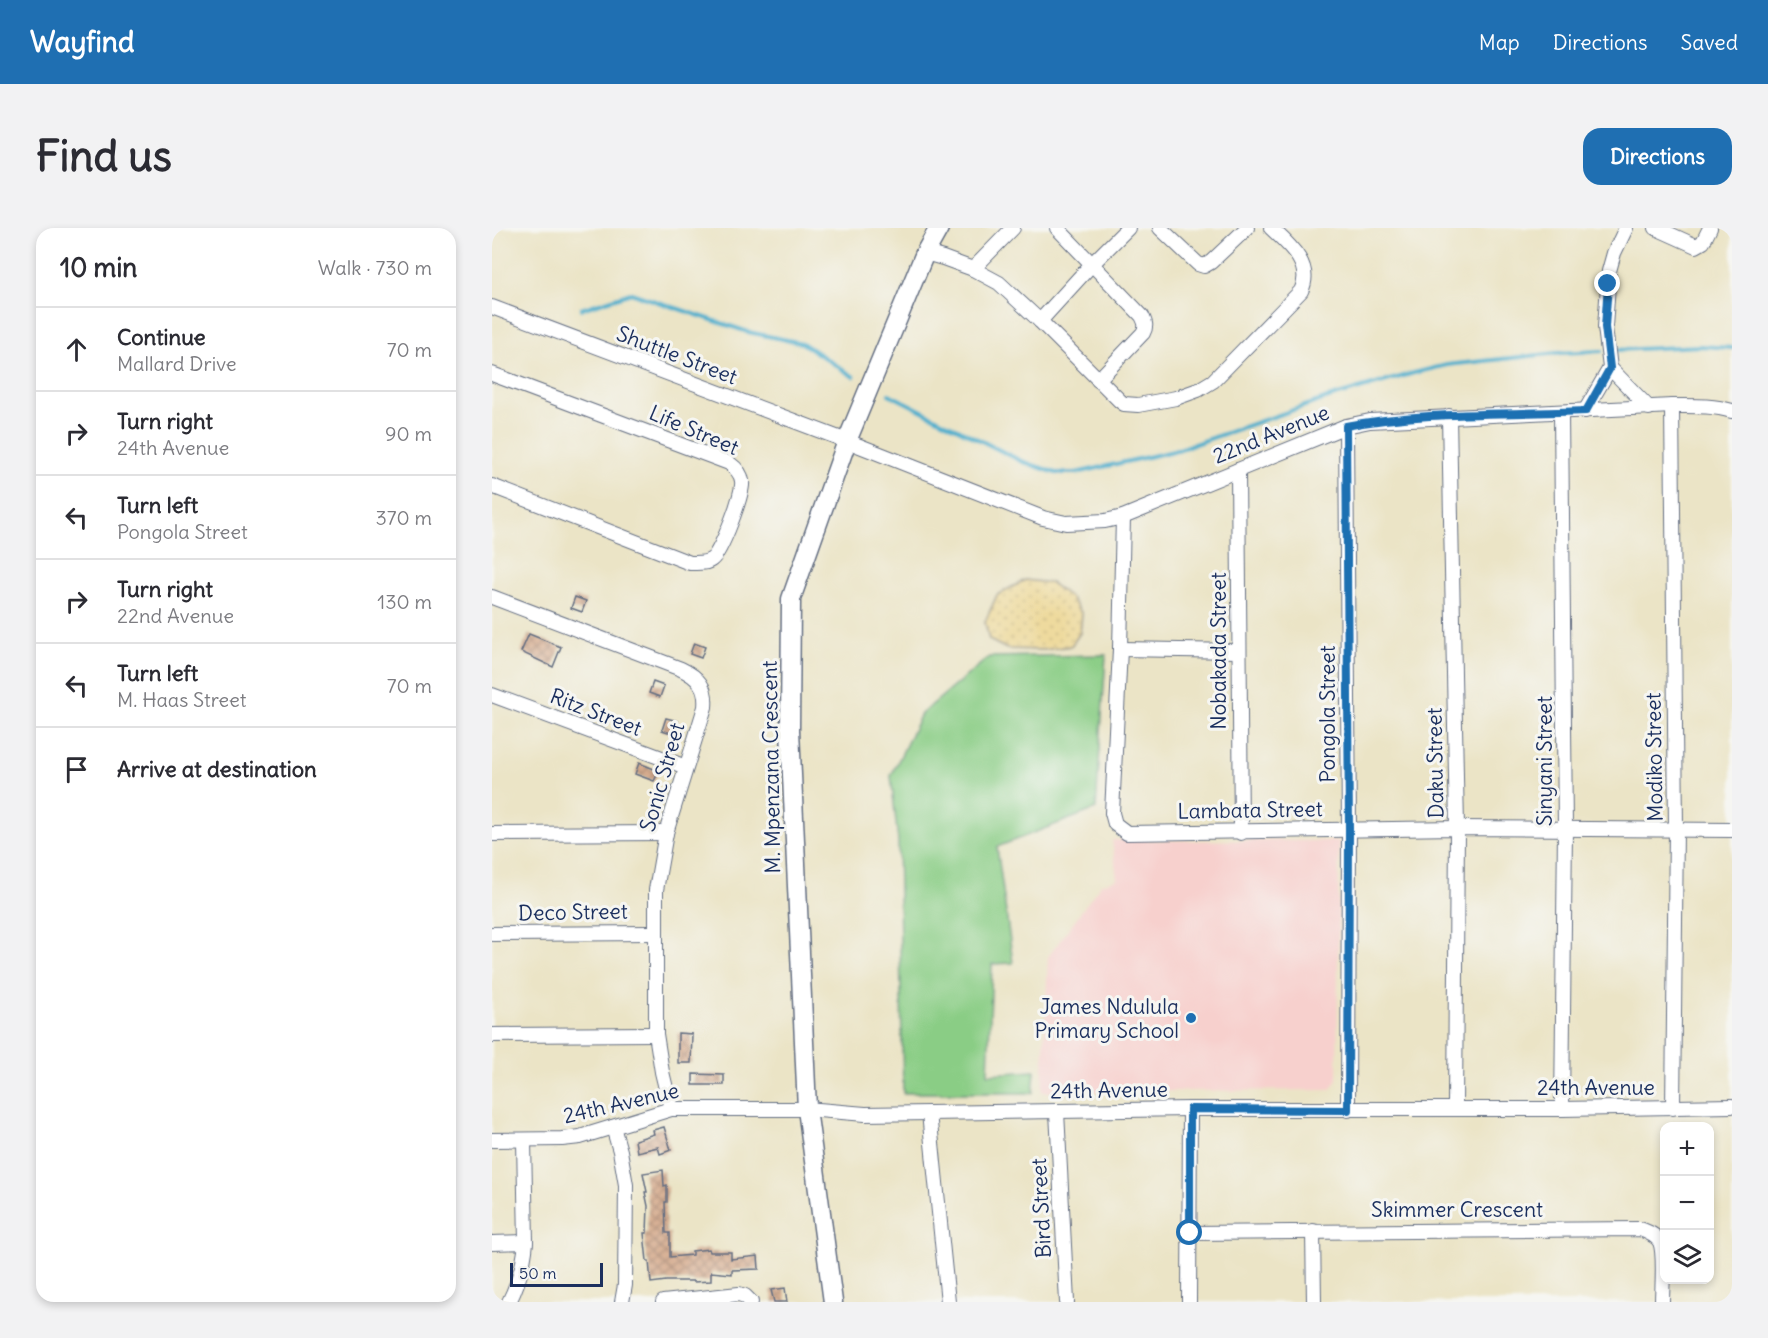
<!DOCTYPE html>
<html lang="en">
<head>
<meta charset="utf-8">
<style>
  body { margin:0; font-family:Delius,sans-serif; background:#f2f2f3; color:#2b2b33 }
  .controls { position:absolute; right:18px; bottom:18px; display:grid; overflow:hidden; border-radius:12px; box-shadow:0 3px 9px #0003 }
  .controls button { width:54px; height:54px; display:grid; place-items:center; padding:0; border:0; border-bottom:2px solid #e1e1e2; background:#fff; color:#2b2b33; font:30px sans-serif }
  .scale { position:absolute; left:18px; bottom:15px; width:93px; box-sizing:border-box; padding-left:6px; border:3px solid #1b2f5e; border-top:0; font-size:16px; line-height:21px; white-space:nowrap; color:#1b2f5e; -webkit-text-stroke:4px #f6f6f2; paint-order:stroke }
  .stop { position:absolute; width:18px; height:18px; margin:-14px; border:4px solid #1f6fb2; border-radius:50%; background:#fff }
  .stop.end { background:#1f6fb2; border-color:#fff; box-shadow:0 2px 6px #0008 }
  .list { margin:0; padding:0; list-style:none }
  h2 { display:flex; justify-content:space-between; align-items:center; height:78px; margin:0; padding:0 24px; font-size:26px }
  h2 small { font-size:20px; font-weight:400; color:#7c7c81 }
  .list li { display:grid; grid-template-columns:39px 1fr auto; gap:18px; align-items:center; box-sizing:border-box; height:84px; padding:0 24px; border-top:2px solid #e1e1e2 }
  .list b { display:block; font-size:22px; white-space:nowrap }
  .list p { margin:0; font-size:20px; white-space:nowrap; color:#7c7c81 }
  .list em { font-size:20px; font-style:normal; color:#7c7c81 }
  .icon { flex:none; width:33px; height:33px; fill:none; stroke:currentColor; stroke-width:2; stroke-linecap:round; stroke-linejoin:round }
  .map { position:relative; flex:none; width:1240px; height:1074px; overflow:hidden; border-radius:18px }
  header { display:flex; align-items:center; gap:36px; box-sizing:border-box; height:84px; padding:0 30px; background:#1f6fb2; color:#fff }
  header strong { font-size:28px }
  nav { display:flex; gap:33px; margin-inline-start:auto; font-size:21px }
  .intro { display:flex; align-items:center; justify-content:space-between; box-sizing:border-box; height:144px; padding:0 36px }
  h1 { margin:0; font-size:42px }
  .button { padding:15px 27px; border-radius:18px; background:#1f6fb2; color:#fff; font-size:21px; font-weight:700 }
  main { display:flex; gap:36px; padding:0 36px }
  aside { flex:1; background:#fff; border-radius:18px; box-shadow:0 3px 9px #0003 }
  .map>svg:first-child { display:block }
</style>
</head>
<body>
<header>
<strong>Wayfind</strong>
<nav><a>Map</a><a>Directions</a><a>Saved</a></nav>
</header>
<div class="intro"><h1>Find us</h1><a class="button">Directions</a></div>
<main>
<aside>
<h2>10 min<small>Walk · 730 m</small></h2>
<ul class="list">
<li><svg class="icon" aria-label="ahead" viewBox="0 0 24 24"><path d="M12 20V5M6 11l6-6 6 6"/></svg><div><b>Continue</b><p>Mallard Drive</p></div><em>70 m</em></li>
<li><svg class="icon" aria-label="right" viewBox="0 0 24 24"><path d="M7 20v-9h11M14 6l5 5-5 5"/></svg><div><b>Turn right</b><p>24th Avenue</p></div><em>90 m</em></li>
<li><svg class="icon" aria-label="left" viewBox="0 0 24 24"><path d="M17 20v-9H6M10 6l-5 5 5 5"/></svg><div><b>Turn left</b><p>Pongola Street</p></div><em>370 m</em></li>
<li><svg class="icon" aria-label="right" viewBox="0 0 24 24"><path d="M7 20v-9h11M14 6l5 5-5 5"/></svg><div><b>Turn right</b><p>22nd Avenue</p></div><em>130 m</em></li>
<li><svg class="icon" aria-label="left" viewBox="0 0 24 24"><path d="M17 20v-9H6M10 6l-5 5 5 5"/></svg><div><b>Turn left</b><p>M. Haas Street</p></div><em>70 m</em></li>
<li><svg class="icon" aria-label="arrive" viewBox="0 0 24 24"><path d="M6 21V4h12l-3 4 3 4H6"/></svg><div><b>Arrive at destination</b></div></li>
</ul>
</aside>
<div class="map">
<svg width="1240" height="1074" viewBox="0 0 1240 1074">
  <defs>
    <pattern id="sand-dots" width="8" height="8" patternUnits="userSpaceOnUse" patternTransform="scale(1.5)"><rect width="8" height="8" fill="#eeda9e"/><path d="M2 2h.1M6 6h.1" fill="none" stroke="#ccbb8a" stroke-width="1.8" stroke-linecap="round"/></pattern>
    <pattern id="building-cross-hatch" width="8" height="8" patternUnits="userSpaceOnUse" patternTransform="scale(1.5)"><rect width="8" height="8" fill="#d6ac8e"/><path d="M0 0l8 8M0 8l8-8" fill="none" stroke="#ad8c77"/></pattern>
  </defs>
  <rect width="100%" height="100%" fill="#f6f6f2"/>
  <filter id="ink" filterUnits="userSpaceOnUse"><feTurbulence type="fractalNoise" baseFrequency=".0167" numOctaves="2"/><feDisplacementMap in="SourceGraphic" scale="12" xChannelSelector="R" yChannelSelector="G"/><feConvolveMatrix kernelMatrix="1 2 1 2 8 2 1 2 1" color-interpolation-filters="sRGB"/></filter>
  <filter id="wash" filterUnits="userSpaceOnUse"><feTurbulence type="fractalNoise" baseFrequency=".008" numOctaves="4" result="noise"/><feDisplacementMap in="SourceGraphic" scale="24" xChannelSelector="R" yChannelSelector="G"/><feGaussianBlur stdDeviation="1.35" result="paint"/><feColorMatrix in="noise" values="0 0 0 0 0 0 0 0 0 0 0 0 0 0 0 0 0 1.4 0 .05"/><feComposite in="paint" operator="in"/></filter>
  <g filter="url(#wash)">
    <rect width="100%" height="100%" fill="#ebe4c6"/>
    <polygon fill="#f7d0cd" points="620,612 847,613 845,852 838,862 550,864 556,729 609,656 625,651"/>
    <polygon fill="#8acd85" stroke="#527e72" stroke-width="1.5" points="614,427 604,581 505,619 521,735 500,736 496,846 543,843 541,865 411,865 406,613 399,548 429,486 497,429"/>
    <polygon fill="url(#sand-dots)" stroke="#84847e" stroke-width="1.5" points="533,352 559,355 579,370 590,386 588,405 579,418 552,422 515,421 497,412 493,394 505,367"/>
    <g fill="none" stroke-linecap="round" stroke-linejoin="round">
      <g stroke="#4eafcd" stroke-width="4">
        <polyline points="89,81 139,65 256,104 310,115 362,149"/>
        <polyline points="1124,122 1209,118 1240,120"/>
        <polyline points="397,166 529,233 564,245 584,245 682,223 836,170 922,145 955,137 1066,125 1110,123"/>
      </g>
    </g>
    <g id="blocks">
      <g fill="url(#building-cross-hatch)">
        <polygon points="83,369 94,373 90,384 79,380"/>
        <polygon points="37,406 69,419 61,439 29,424"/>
        <polygon points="202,415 213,419 209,430 198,426"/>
        <polygon points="161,454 172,458 168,469 157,465"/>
        <polygon points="174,490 186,493 182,506 170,502"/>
        <polygon points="147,535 167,543 162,553 143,546"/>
        <polygon points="186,805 200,806 199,835 186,835"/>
        <polygon points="201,846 232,847 232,857 201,857"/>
        <polygon points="172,899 179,922 168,926 166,919 145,924 143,912 162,906 161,902"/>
        <polygon points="171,942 172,958 175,957 175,974 173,974 174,1005 178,1005 178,1029 200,1027 200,1023 217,1021 218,1024 239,1024 239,1031 266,1028 267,1041 240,1042 240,1046 219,1044 219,1053 201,1054 201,1053 174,1053 159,1055 157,1033 155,1033 152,1005 155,1005 156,978 153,964 155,964 151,945"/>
        <polygon points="293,1060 295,1074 282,1074 279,1062"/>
      </g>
    </g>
  </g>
  <g filter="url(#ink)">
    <use href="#blocks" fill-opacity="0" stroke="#646e82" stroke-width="1.5"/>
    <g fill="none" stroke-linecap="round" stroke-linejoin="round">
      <defs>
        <g id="minor">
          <path d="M 565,0 L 650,88 C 653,94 655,98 651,105 L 606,152"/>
          <polyline points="668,0 706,36 712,38 719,34 755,0"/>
          <polyline points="1164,0 1204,18 1211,14 1218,0"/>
          <path d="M 433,25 L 451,30 L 481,41 L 507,55 L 548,93 L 628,173 L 632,176 L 646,177 L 684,170 L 706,162 L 721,153 L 809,63 C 822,37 796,16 779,0"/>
          <polyline points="481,41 521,0"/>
          <path d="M 0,79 L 355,213 L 551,290 L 574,295 L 613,293 L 631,289 L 854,198 L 878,193 L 1180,178 C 1200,178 1221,177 1240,183"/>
          <polyline points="548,93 600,36 636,0"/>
          <polyline points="1118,140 1157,180"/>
          <path d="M 0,146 L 237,235 C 244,240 249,245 250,253 C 252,265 229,324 220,331 C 214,336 206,335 198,335 L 0,258"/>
          <polyline points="1180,178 1184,601 1181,880"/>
          <polyline points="1093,183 1118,140 1113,99 1117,43 1122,25 1134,0"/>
          <polyline points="1069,184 1073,601 1070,881"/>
          <polyline points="957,188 965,600 963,881"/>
          <polyline points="854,198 857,601 856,882"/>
          <polyline points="746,242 749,605"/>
          <polyline points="631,289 628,421 620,585 623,596 635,605 965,600 1240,602"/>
          <path d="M 0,369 L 189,441 C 206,449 215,459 213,479 L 174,605 L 164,662 L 164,806 L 170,844 L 179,881"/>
          <polyline points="628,421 747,423"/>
          <polyline points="0,467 194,539"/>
          <polyline points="0,606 174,605"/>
          <polyline points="0,706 163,705"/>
          <polyline points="0,807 164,806"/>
          <polyline points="565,884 575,1074"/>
          <polyline points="437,885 456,1074"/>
          <polyline points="121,899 128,923 134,957 133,1057 130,1074"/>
          <polyline points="0,912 70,911 88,909 179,881 315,881 373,886 698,881 1070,881 1240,878"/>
          <polyline points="32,913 34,1014"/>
          <polyline points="821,1003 822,1074"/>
          <path d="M 698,1005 L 1148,1001 C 1156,1004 1164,1007 1168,1014 C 1173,1025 1170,1061 1170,1074"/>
          <path d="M 0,1015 L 34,1014 C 32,1037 27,1054 17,1074"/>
          <polyline points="171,1074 247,1066 253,1068 259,1074"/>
          <polyline points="697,1074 698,881"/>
        </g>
        <polyline id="major" points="341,1074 315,881 298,502 299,371 355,213 433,25 447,0"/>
      </defs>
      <use href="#minor" stroke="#646e82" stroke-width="16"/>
      <use href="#major" stroke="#646e82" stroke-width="21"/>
      <use href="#minor" stroke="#fff" stroke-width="14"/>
      <use href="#major" stroke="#fff" stroke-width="18"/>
    </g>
  </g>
  <g fill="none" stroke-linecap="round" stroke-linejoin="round" filter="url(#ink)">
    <path stroke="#1f6fb2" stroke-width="8" d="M 698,1005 L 698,881 L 856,882 L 857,601 L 854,198 C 932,183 1014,187 1094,183 L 1118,140 L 1113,99 L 1116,56"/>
  </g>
  <circle fill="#1f6fb2" stroke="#f6f6f2" stroke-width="2" cx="699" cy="790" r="6"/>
  <g text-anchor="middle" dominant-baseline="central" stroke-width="6" stroke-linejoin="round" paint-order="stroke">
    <g font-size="21" fill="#1b2f5e" stroke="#f6f6f2">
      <text transform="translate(185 127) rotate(21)">Shuttle Street</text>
      <text transform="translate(202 202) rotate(23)">Life Street</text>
      <text transform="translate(779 206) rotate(-22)">22nd Avenue</text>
      <text transform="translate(726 423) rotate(-90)">Nobakada Street</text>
      <text transform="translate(104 484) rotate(21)">Ritz Street</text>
      <text transform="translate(835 486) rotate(-90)">Pongola Street</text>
      <text transform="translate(1162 529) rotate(-91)">Modiko Street</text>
      <text transform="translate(1052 533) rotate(-90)">Sinyani Street</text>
      <text transform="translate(943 535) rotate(-91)">Daku Street</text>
      <text transform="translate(279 539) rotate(-91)">M. Mpenzana Crescent</text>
      <text transform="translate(170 549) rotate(-74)">Sonic Street</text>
      <text transform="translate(758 582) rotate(-1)">Lambata Street</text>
      <text transform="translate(81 684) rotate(-1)">Deco Street</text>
      <text x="1104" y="859">24th Avenue</text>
      <text transform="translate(617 862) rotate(-1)">24th Avenue</text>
      <text transform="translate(129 875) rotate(-13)">24th Avenue</text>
      <text transform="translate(549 980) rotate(-93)">Bird Street</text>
      <text x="965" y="981">Skimmer Crescent</text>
    </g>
    <g font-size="21" fill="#1b2f5e" stroke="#f6f6f2" text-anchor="end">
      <text x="687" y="778">James Ndulula<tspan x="687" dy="24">Primary School</tspan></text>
    </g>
  </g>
</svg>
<div class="controls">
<button>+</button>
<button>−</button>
<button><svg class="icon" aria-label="layers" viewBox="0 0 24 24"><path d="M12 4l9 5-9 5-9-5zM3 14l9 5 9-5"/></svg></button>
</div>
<div class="scale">50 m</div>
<div class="stop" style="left:698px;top:1005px"></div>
<div class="stop end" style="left:1116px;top:56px"></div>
</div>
</main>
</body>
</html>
